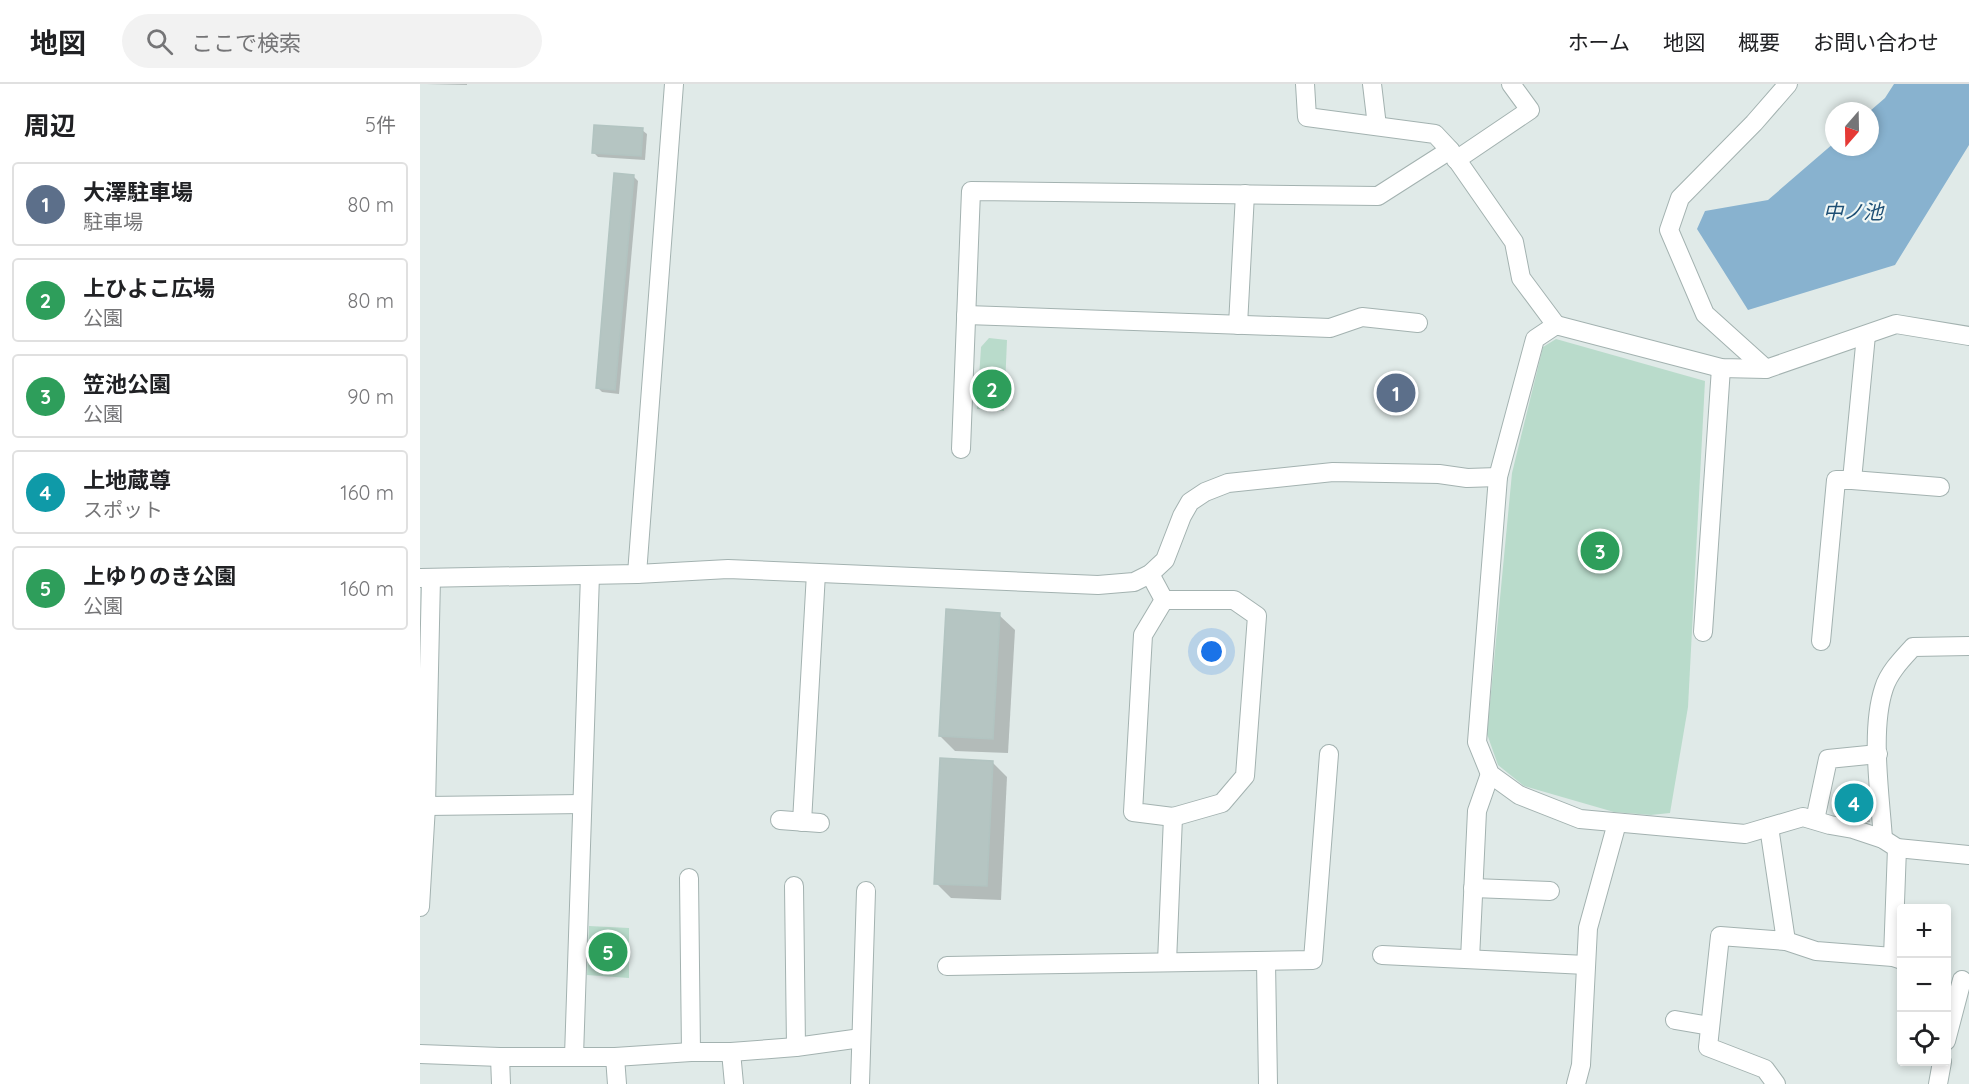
<!DOCTYPE html>
<html lang="ja">
<head>
<meta charset="utf-8">
<style>
  body { margin:0; font-family:Quicksand,"Noto Sans JP",sans-serif; background:#f2f2f2; color:#202124 }
  .controls { position:absolute; right:18px; bottom:18px; display:grid; overflow:hidden; border-radius:6px; box-shadow:0 3px 9px #0003 }
  .controls button { width:54px; height:54px; display:grid; place-items:center; padding:0; border:0; border-bottom:2px solid #e0e0e0; background:#fff; color:#202124; font:30px sans-serif }
  .compass { position:absolute; left:1405px; top:18px; width:54px; height:54px; border-radius:50%; background:#fff; box-shadow:0 3px 9px #0003; rotate:200deg }
  .you { position:absolute; left:792px; top:568px; width:21px; height:21px; margin:-15px; border:4px solid #fff; border-radius:50%; background:#1a73e8; box-shadow:0 0 0 9px #1a73e833 }
  .badge { display:grid; place-items:center; width:39px; height:39px; border-radius:50%; background:#d93025; color:#fff; font-size:20px; font-weight:700 }
  .pin { position:absolute; translate:-50% -50%; border:3px solid #fff; box-shadow:0 2px 6px #0006 }
  .list { margin:0; padding:0; list-style:none }
  h2 { display:flex; justify-content:space-between; align-items:center; height:78px; margin:0; padding:0 24px; font-size:26px }
  h2 small { font-size:20px; font-weight:400; color:#757577 }
  .list li { display:grid; grid-template-columns:39px 1fr auto; gap:18px; align-items:center; box-sizing:border-box; height:84px; margin:0 12px 12px; padding:0 12px; border:2px solid #e0e0e0; border-radius:6px }
  .list b { display:block; font-size:22px; white-space:nowrap }
  .list p { margin:0; font-size:20px; white-space:nowrap; color:#757577 }
  .list em { font-size:20px; font-style:normal; color:#757577 }
  .icon { flex:none; width:33px; height:33px; fill:none; stroke:currentColor; stroke-width:2; stroke-linecap:round; stroke-linejoin:round }
  .map { position:relative; flex:none; width:1549px; height:1000px; overflow:hidden }
  header { display:flex; align-items:center; gap:36px; box-sizing:border-box; height:84px; padding:0 30px; background:#fff; border-bottom:2px solid #e0e0e0 }
  header strong { font-size:28px }
  nav { display:flex; gap:33px; margin-inline-start:auto; font-size:21px }
  .search { width:420px; height:54px; background:#f2f2f2; display:flex; align-items:center; gap:15px; box-sizing:border-box; padding:0 21px; border-radius:33px; color:#757577; font-size:22px }
  main { display:flex }
  aside { flex:1; background:#fff }
  .map>svg:first-child { display:block }
</style>
</head>
<body>
<header>
<strong>地図</strong>
<div class="search"><svg class="icon" aria-label="search" viewBox="0 0 24 24"><circle cx="10" cy="10" r="6"/><path d="M15 15l6 6"/></svg>ここで検索</div>
<nav><a>ホーム</a><a>地図</a><a>概要</a><a>お問い合わせ</a></nav>
</header>
<main>
<aside>
<h2>周辺<small>5件</small></h2>
<ul class="list">
<li><span class="badge" style="background:#5c6f8a">1</span><div><b>大澤駐車場</b><p>駐車場</p></div><em>80 m</em></li>
<li><span class="badge" style="background:#2e9e5b">2</span><div><b>上ひよこ広場</b><p>公園</p></div><em>80 m</em></li>
<li><span class="badge" style="background:#2e9e5b">3</span><div><b>笠池公園</b><p>公園</p></div><em>90 m</em></li>
<li><span class="badge" style="background:#0f9aa8">4</span><div><b>上地蔵尊</b><p>スポット</p></div><em>160 m</em></li>
<li><span class="badge" style="background:#2e9e5b">5</span><div><b>上ゆりのき公園</b><p>公園</p></div><em>160 m</em></li>
</ul>
</aside>
<div class="map">
<svg width="1549" height="1000" viewBox="0 0 1549 1000">
  <rect width="100%" height="100%" fill="#e0eae8"/>
  <g fill="#b9dbcb">
    <polygon points="569,254 587,256 584,327 557,325 561,263"/>
    <polygon points="1136,255 1285,297 1268,623 1250,729 1231,731 1194,728 1104,702 1078,681 1067,650 1092,389 1123,263"/>
    <polygon points="169,842 209,844 209,894 167,891"/>
  </g>
  <polygon fill="#88b2cf" points="1474,0 1549,0 1549,61 1475,181 1328,226 1277,145 1285,127 1348,116 1414,59 1414,63 1450,63 1450,27 1465,14"/>
  <g fill="#0003">
    <polygon points="6,0 47,0 47,1"/>
    <polygon points="222,46 227,50 225,76 178,73 174,69"/>
    <polygon points="213,92 218,97 199,310 182,308 177,303"/>
    <polygon points="579,531 595,546 588,669 535,667 520,652"/>
    <polygon points="572,678 587,693 581,816 531,814 516,799"/>
    <polygon points="1444,704 1448,709 1450,738 1435,739 1426,725"/>
  </g>
  <g fill="#b5c5c2" stroke="#b2c4c1" stroke-width="1.5">
    <polygon points="174,41 223,44 221,72 172,69"/>
    <polygon points="194,89 214,91 195,306 176,304"/>
    <polygon points="526,525 580,529 573,655 519,652"/>
    <polygon points="520,674 573,677 567,802 514,800"/>
    <polygon points="1444,703 1447,734 1429,735 1428,726 1424,726 1423,713 1427,713 1427,704"/>
  </g>
  <g fill="none" stroke-linecap="round" stroke-linejoin="round">
    <defs>
      <g id="minor">
        <polyline points="885,0 887,33 1015,50 1030,66 1094,158 1101,194 1136,241"/>
        <polyline points="952,0 957,42"/>
        <polyline points="1036,76 1110,26 1091,0"/>
        <polyline points="546,231 910,244 942,233 998,239"/>
        <polyline points="818,241 825,110"/>
        <polyline points="1549,252 1476,240 1346,285 1301,284 1136,241 1115,255 1078,393 1057,658 1070,690 1099,711 1160,735 1325,750 1383,733 1410,741 1433,745 1463,755 1477,764 1549,771"/>
        <polyline points="1346,285 1285,230 1249,146 1260,114 1334,39 1368,0"/>
        <polyline points="541,365 551,107 958,112 1030,66"/>
        <polyline points="1432,396 1520,403"/>
        <polyline points="217,490 254,0"/>
        <polyline points="730,490 744,516 814,516 837,532 825,692 802,719 753,733 713,728 723,551 744,516"/>
        <polyline points="0,494 217,490 308,485 678,501 714,498 730,490 745,476 762,432 770,418 785,408 808,399 913,388 1019,390 1047,394 1078,393"/>
        <polyline points="1283,548 1301,284"/>
        <polyline points="1401,557 1416,396 1432,396 1446,251"/>
        <polyline points="6,722 162,720"/>
        <polyline points="360,736 400,739"/>
        <polyline points="1395,736 1408,675 1458,670"/>
        <polyline points="382,738 396,489"/>
        <polyline points="1349,743 1366,857 1300,852 1288,963 1345,985 1356,1000"/>
        <path d="M 1463,755 C 1460,710 1450,646 1464,604 C 1469,588 1483,574 1493,563 L 1549,562"/>
        <polyline points="269,794 271,968"/>
        <polyline points="374,802 376,963"/>
        <polyline points="1053,804 1130,807"/>
        <polyline points="0,823 6,722 11,494"/>
        <polyline points="1366,857 1396,867 1473,873 1482,876"/>
        <polyline points="962,871 1166,881"/>
        <polyline points="1473,873 1477,764"/>
        <polyline points="1050,875 1057,727 1070,690"/>
        <polyline points="747,878 753,733"/>
        <polyline points="846,878 848,1000"/>
        <polyline points="527,882 893,876 909,670"/>
        <polyline points="1255,936 1290,942"/>
        <polyline points="1526,957 1542,896"/>
        <polyline points="311,968 314,1000"/>
        <polyline points="0,970 80,973 195,973 271,968 311,968 376,963 441,954"/>
        <polyline points="154,972 170,491"/>
        <polyline points="80,973 81,1000"/>
        <polyline points="195,973 197,1000"/>
        <polyline points="440,1000 446,807"/>
        <polyline points="1156,1000 1161,981 1168,844 1197,739"/>
        <polyline points="1518,1000 1522,978"/>
      </g>
    </defs>
    <use href="#minor" stroke="#a3b2b0" stroke-width="20"/>
    <use href="#minor" stroke="#fff" stroke-width="18"/>
  </g>
  <g text-anchor="middle" dominant-baseline="central" stroke-width="4.5" stroke-linejoin="round" paint-order="stroke">
    <g font-size="20" font-style="italic" fill="#1d4f75" stroke="#f0f7f5">
      <text x="1433" y="127">中ノ池</text>
    </g>
  </g>
</svg>
<div class="controls">
<button>+</button>
<button>−</button>
<button><svg class="icon" aria-label="locate" viewBox="0 0 24 24"><circle cx="12" cy="12" r="6"/><path d="M12 2v4M12 18v4M2 12h4M18 12h4"/></svg></button>
</div>
<svg class="compass" viewBox="-18 -18 36 36"><path d="M0-13l5 13h-10z" fill="#e53935"/><path d="M0 13l5-13h-10z" fill="#757577"/></svg>
<div class="you"></div>
<div class="pin badge" style="left:976px;top:309px;background:#5c6f8a">1</div>
<div class="pin badge" style="left:572px;top:305px;background:#2e9e5b">2</div>
<div class="pin badge" style="left:1180px;top:467px;background:#2e9e5b">3</div>
<div class="pin badge" style="left:1434px;top:719px;background:#0f9aa8">4</div>
<div class="pin badge" style="left:188px;top:868px;background:#2e9e5b">5</div>
</div>
</main>
</body>
</html>
